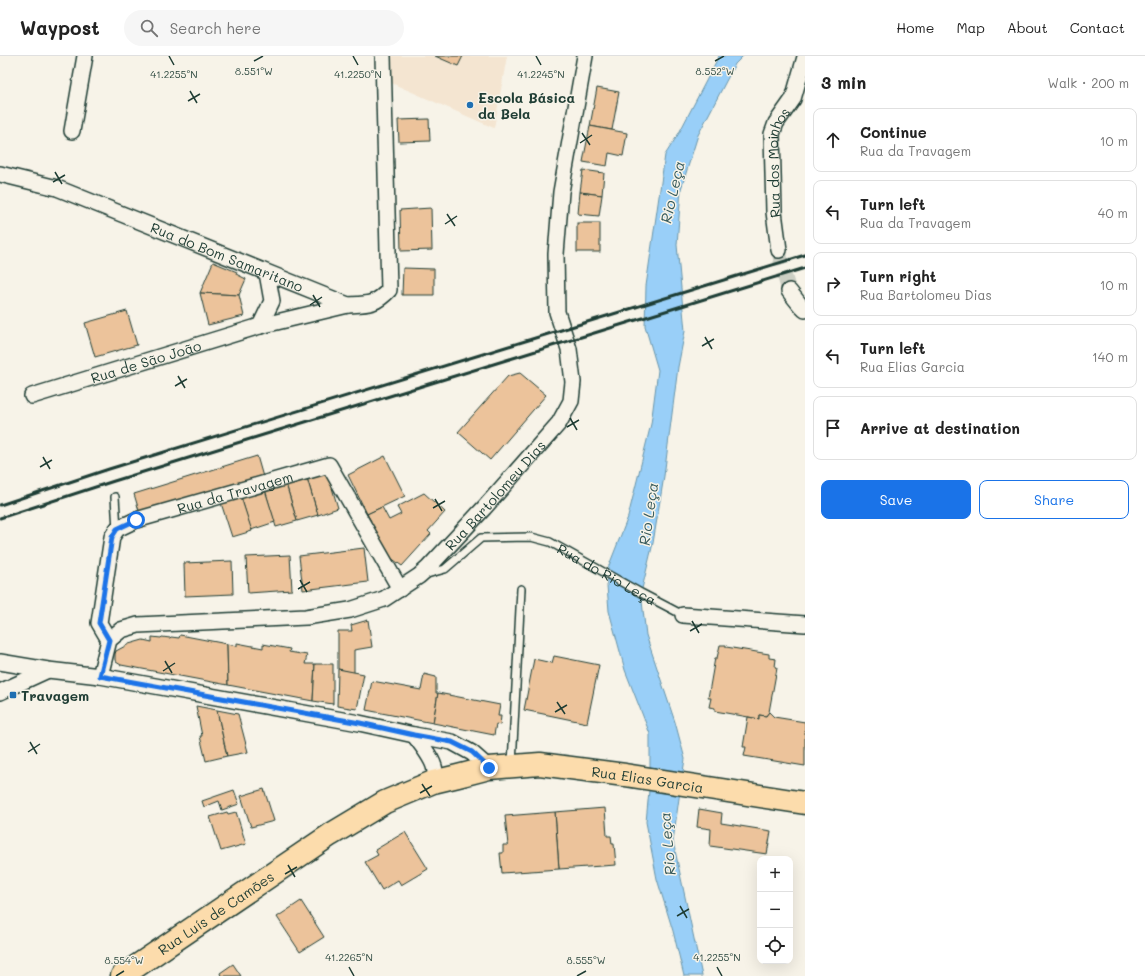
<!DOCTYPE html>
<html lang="en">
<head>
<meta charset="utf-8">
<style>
  body { margin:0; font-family:Mali,sans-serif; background:#f6f6f6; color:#222 }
  .controls { position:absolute; right:12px; bottom:12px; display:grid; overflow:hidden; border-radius:8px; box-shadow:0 4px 16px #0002 }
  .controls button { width:36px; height:36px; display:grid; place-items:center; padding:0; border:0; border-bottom:1px solid #e0e0e0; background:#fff; color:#222; font:20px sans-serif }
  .stop { position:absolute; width:12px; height:12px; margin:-9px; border:3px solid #1a73e8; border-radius:50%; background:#fff }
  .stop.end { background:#1a73e8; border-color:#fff; box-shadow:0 1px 4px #0008 }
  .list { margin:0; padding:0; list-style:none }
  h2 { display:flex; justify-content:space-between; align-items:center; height:52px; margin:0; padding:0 16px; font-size:17px }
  h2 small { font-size:13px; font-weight:400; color:#767676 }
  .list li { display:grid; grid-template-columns:26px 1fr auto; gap:12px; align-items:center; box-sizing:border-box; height:64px; margin:0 8px 8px; padding:0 8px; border:1px solid #e0e0e0; border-radius:8px }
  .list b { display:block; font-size:15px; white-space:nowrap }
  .list p { margin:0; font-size:13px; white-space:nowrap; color:#767676 }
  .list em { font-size:13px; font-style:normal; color:#767676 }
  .actions { display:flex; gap:8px; padding:12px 16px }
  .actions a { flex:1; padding:9px 0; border:1px solid #1a73e8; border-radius:8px; text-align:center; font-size:14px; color:#1a73e8 }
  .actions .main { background:#1a73e8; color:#fff }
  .icon { flex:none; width:22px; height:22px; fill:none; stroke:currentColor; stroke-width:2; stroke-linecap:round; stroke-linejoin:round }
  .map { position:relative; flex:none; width:805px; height:920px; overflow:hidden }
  header { display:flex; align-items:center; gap:24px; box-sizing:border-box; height:56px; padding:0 20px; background:#fff; border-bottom:1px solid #e0e0e0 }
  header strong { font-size:19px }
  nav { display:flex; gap:22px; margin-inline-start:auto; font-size:14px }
  .search { width:280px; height:36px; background:#f6f6f6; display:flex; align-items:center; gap:10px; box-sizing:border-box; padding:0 14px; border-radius:22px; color:#767676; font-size:15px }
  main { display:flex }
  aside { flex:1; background:#fff }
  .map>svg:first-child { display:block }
</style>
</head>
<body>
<header>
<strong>Waypost</strong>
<div class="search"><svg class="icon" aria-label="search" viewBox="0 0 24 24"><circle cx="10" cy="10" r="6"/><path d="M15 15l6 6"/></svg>Search here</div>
<nav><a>Home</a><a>Map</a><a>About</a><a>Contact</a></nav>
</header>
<main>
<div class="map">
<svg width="805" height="920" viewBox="0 0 805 920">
  <rect width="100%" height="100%" fill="#f7f3e8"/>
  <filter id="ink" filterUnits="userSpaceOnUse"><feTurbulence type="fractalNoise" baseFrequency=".025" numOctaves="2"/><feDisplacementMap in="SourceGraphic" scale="8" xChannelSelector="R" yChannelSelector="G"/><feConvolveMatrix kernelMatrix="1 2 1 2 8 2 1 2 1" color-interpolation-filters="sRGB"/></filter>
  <g filter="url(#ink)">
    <polygon fill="#f4e5d1" points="389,0 507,0 494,72 389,26"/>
    <polygon fill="#99cff8" stroke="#6895aa" points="719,0 743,0 735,8 698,79 681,133 677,189 685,275 678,311 664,420 653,487 641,537 646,579 675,666 685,703 681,728 673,785 702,920 684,920 673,875 657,823 646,766 650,724 650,678 625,614 609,555 606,517 628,461 651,368 658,314 645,270 646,230 665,99 679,77"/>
    <g fill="#ecc39b" stroke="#1f3d34">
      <polygon points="435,0 463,0 458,10"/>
      <polygon points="597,32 619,36 612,74 590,70"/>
      <polygon points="429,63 430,85 399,86 398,64"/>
      <polygon points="590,70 627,77 623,100 609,97 607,110 583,106"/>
      <polygon points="583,114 604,117 602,139 580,136"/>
      <polygon points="580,136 602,139 599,160 578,158"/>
      <polygon points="431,152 432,194 401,195 400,154"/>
      <rect x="577" y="167" width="23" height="29"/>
      <polygon points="213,206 237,216 236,218 246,223 239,239 200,237"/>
      <polygon points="403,212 434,213 434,239 402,239"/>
      <polygon points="200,237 239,239 244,260 208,269"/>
      <polygon points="127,255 137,289 95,301 85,267"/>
      <polygon points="520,317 546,339 490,404 458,376 508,320"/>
      <polygon points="257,400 263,421 140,458 134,438"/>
      <polygon points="385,400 405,440 367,458 348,419"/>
      <polygon points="327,415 338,452 318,459 307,422"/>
      <polygon points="307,422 318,459 297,465 286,428"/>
      <polygon points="286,428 297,465 276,471 265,434"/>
      <polygon points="265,434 275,466 251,474 241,441"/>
      <polygon points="424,437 445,456 428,475 431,478 402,510 387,499 370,465 371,465 367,458 382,451 389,464 401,458 397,451"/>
      <polygon points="241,441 252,475 232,481 221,447"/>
      <polygon points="364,492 368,526 303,534 299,500"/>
      <polygon points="290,499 292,534 248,537 246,501"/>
      <polygon points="232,505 233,538 185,540 184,507"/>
      <polygon points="368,564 372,591 354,594 354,617 338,613 338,575 352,575 351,569"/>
      <polygon points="180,579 227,588 228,629 121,609 116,606 115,604 115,598 116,595 129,588 143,584 152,586 152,581 161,582 162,581 170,582 171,581 179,582"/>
      <polygon points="237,587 263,592 263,588 290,593 289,596 307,599 305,608 315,608 313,645 228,629 227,588 237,590"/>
      <polygon points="720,589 726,589 726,591 769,598 769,602 776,603 775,611 777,612 769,656 766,660 759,659 759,663 754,662 715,655 715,652 709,651 711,642 708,642 715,602 717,602"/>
      <polygon points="554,600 599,609 587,667 524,654 534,603 552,607"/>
      <polygon points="315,608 333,608 333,648 313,645"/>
      <polygon points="338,613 364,618 357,653 337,650"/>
      <polygon points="424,618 436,621 436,637 438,637 433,667 366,654 372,625 421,634"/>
      <polygon points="438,637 500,649 498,660 501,660 500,669 496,668 494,679 433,667"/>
      <polygon points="196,650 217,654 227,700 206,705 200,680 202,680"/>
      <polygon points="217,654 238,658 248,696 227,700"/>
      <polygon points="769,656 774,661 805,666 805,710 744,700 746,691 743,691 748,661 759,663 759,659 766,660"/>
      <polygon points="264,733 274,765 251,771 241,740"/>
      <polygon points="234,734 239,748 222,754 219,745 204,751 202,745"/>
      <polygon points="605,752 607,780 611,780 612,788 614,788 616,809 559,813 555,756"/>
      <polygon points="699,753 722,757 721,767 771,775 767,798 710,790 711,773 697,771"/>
      <polygon points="227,756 228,758 236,756 246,788 221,795 210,761"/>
      <polygon points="555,756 559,813 502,817 500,797 503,797 503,789 508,789 505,760"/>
      <polygon points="405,776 428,813 401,829 398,824 382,834 365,806 378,799 375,794"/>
      <polygon points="301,845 324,881 300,896 277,861"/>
      <polygon points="233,908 241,920 221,920 220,917"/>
    </g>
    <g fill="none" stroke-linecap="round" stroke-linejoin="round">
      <polyline stroke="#cccfc4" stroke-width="15" stroke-dasharray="15 8" stroke-linecap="butt" points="779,194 782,211 789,235"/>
      <defs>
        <g id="lane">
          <polyline points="115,441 117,473"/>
          <path id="s1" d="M 427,518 L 445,513 L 481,482 L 531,481 L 550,486 L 641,537 L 683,559"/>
          <polyline points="512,708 521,533"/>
        </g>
        <g id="street">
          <polyline points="72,75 85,0"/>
          <path id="s2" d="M 0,118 L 57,132 L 348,249 C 368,248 375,249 389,234 L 383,0"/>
          <path id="s3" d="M 779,194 L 774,156 L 772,78 L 776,67 L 793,43 L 805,1"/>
          <polyline points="789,235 801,250 805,254"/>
          <polyline points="260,270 272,245 267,217"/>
          <path id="s4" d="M 32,340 L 260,270 L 348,249"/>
          <polyline points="683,559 805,568"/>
          <path id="s5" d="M 109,584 L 99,567 L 112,481 L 117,473 L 136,464 L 329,409 L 400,533"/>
          <polyline points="0,606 48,614 100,620 359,667 414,679 452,686 472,697 489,712"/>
          <path id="s6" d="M 100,620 L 109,584 L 121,574 L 138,569 L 306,561 L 350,554 L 384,543 L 419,520 L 428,512 L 484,452 L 559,367 L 571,345 L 573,326 L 569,293 L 557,256 L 556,198 L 561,136 L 585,0"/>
          <polyline points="0,636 48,614"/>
          <path d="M 414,679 C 421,688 435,705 435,716 C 435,719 434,723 433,726"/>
        </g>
        <g id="primary">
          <path id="s7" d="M 122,920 L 330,779 L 385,746 L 433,726 L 458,720 L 489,712 L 540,708 L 625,719 L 805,747"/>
        </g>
      </defs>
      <use href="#lane" stroke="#1f3d34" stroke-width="10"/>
      <use href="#street" stroke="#1f3d34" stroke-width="18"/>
      <use href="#primary" stroke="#1f3d34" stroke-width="25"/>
      <use href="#lane" stroke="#f7f3e8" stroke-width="7"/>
      <use href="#street" stroke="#f7f3e8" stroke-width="15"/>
      <use href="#primary" stroke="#fcdcac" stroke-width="22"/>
      <g stroke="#1f3d34" stroke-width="3">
        <polyline points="0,449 109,413 805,199"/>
        <polyline points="0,462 114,425 805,212"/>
      </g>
    </g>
  </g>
  <g fill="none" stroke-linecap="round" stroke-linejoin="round" filter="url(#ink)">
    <polyline stroke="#1a73e8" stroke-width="5" points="136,464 117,473 112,481 99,567 109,584 100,620 360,667 414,679 452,686 472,696 489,712"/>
  </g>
  <path fill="none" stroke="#1f3d34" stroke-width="1.5" d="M 169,0 L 174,9M 353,0 L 358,9M 536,0 L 541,9M 254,5 L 263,0M 715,5 L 724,0M 190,35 L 197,47M 188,45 L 200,38M 582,77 L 590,89M 580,87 L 592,79M 55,116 L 62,128M 53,126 L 65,119M 447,158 L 455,170M 445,168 L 457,160M 313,239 L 320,251M 310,249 L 322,241M 705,281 L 712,293M 702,290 L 714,283M 178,320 L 185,332M 175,330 L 187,323M 570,362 L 577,374M 567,371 L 579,364M 43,401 L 50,413M 40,411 L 52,404M 435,443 L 442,455M 433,452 L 445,445M 300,524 L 307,536M 298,533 L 310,526M 692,565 L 699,577M 690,575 L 702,568M 165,605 L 172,617M 163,615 L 175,607M 557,646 L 565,658M 555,656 L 567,649M 30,686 L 37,698M 28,696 L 40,688M 422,728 L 430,740M 420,737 L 432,730M 288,809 L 295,821M 285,818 L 297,811M 680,850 L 687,862M 677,860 L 689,853M 349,911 L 354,920M 717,911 L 722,920M 116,920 L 124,915M 577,920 L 586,915"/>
  <g fill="#1f6fb2" stroke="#f7f3e8" stroke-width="1.5">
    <circle cx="470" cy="49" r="4"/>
    <rect x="9" y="635" width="8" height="8" rx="2"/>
  </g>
  <g text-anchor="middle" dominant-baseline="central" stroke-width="3" stroke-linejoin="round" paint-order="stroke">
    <g font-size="14" font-weight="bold" fill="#1f3d34" stroke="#f7f3e8" text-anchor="start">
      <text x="478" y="41">Escola Básica<tspan x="478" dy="16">da Bela</tspan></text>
      <text x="21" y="639">Travagem</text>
    </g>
    <g font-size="14" fill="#1f3d34" stroke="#f7f3e8">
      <text stroke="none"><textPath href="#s3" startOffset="89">Rua dos Moinhos</textPath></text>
      <text stroke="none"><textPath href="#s2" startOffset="242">Rua do Bom Samaritano</textPath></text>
      <text stroke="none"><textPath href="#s4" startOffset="119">Rua de São João</textPath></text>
      <text stroke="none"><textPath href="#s5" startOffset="240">Rua da Travagem</textPath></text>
      <text stroke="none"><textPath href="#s6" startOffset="472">Rua Bartolomeu Dias</textPath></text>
      <text stroke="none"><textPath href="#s1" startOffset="201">Rua do Rio Leça</textPath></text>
      <text stroke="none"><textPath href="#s7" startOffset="585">Rua Elias Garcia</textPath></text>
      <text stroke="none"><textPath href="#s7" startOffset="113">Rua Luís de Camões</textPath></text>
    </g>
    <g font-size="15" font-style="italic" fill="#375a5b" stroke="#f7f3e8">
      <text transform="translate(672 136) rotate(-77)">Rio Leça</text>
      <text transform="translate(648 458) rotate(-82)">Rio Leça</text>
      <text transform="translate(667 788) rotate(-95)">Rio Leça</text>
    </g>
  </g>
  <g font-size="10" text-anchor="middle" fill="#1f3d34" stroke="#f7f3e8" stroke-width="3" stroke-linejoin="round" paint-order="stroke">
    <text x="254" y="19">8.551°W</text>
    <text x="715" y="19">8.552°W</text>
    <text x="541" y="22">41.2245°N</text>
    <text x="358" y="22">41.2250°N</text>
    <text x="174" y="22">41.2255°N</text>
    <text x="349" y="905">41.2265°N</text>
    <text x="717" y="905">41.2255°N</text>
    <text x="124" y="908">8.554°W</text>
    <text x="586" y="908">8.555°W</text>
  </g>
</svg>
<div class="controls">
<button>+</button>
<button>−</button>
<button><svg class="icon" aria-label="locate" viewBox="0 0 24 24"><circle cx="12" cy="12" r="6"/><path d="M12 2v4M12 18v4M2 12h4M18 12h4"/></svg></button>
</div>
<div class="stop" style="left:136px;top:464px"></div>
<div class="stop end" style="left:489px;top:712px"></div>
</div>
<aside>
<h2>3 min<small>Walk · 200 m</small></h2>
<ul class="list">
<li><svg class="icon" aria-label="ahead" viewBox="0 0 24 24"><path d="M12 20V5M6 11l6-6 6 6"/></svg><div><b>Continue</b><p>Rua da Travagem</p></div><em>10 m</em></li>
<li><svg class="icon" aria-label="left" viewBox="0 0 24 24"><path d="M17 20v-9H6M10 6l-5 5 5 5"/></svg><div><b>Turn left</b><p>Rua da Travagem</p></div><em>40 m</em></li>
<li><svg class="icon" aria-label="right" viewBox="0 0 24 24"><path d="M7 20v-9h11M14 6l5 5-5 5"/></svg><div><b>Turn right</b><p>Rua Bartolomeu Dias</p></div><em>10 m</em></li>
<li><svg class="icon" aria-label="left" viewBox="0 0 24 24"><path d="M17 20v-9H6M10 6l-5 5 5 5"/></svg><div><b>Turn left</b><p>Rua Elias Garcia</p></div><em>140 m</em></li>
<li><svg class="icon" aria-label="arrive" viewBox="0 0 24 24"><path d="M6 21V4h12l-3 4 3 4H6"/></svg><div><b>Arrive at destination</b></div></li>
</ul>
<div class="actions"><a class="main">Save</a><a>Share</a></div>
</aside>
</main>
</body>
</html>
